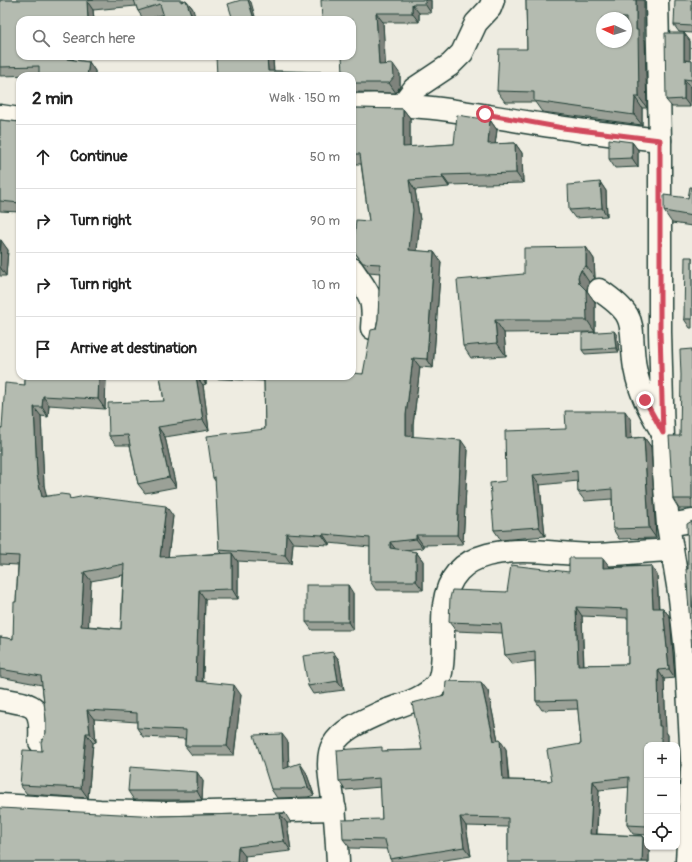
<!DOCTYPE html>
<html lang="en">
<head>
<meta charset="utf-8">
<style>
  body { margin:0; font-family:Pangolin,sans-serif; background:#f6f6f6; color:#222 }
  .controls { position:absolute; right:12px; bottom:12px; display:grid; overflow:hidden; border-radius:8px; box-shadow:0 1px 3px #0004 }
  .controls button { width:36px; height:36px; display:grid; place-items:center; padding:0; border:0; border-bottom:1px solid #e0e0e0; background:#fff; color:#222; font:20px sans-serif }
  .compass { position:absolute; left:596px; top:12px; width:36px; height:36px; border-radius:50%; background:#fff; box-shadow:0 1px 3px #0004; rotate:274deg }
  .stop { position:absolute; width:12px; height:12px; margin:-9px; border:3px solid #d1495b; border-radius:50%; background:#fff }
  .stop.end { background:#d1495b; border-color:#fff; box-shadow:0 1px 4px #0008 }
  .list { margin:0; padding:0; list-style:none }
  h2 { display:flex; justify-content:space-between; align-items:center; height:52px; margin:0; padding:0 16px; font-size:17px }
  h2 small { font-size:13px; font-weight:400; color:#767676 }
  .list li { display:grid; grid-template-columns:26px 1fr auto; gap:12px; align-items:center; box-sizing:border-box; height:64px; padding:0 16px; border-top:1px solid #e0e0e0 }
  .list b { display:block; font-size:15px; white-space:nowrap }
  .list em { font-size:13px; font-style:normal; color:#767676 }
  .icon { flex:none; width:22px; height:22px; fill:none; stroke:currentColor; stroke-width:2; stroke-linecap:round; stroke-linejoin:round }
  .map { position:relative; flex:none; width:692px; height:862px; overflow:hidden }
  .search { position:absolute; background:#fff; box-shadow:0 1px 3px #0004; left:16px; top:16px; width:340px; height:44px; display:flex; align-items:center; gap:10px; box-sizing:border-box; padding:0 14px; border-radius:12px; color:#767676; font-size:15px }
  .panel { position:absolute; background:#fff; box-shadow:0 1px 3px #0004; left:16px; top:72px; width:340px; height:308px; border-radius:12px }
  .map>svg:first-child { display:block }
</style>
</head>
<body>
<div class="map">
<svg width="692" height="862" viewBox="0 0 692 862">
  <rect width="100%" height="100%" fill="#eeece1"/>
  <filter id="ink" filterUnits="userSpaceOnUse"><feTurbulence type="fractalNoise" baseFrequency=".025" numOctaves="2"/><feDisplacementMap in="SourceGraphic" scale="8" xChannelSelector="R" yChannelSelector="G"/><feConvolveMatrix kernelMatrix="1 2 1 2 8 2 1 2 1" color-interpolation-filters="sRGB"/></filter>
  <g filter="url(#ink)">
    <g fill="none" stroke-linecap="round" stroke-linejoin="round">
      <defs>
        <g id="minor">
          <polyline points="657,0 660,140 660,332 664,474 668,525 680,598 686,652 692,761"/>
          <path d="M 352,105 C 424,101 493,118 564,128 C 596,133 628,136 660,140"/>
          <polyline points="401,106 414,89 450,65 462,53 476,23 490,8 493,0"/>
          <polyline points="0,116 20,119"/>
          <path d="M 352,269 C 369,294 375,297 372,328"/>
          <path d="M 599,290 C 642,319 628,324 635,368 C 639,391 650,411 661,430"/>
          <polyline points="668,525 692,521"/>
          <path d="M 0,699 C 35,705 42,704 40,742"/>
          <polyline points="0,805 100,811 167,813 335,809"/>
          <path d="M 338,862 C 337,844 336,826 334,808 C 333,792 324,759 333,745 C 343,728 365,720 382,712 C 400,705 423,700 436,685 C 447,673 441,623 444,605 C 454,530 544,555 596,555 C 621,554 647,551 672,550"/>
          <polyline points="687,862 692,769"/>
        </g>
      </defs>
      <use href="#minor" stroke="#1f3d34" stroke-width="25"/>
      <use href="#minor" stroke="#fbf7ec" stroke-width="22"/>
    </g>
    <g fill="#9ba197" stroke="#1f3d34" fill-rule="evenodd">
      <polygon points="0,0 184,0 184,1 186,0 193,9 163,14 146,20 144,20 138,11 136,6 93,10 94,20 20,20 73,56 73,60 89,62 95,71 95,76 39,76 39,75 0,76"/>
      <polygon points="321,0 431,0 431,13 419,13 419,22 383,22 385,64 400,74 400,86 396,93 352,92 352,76 217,76 273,59 274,71 343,72 352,20"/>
      <polygon points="526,0 644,0 644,38 645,40 647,108 642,108 642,125 542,112 535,102 505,102 497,91 527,49"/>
      <polygon points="692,0 692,33 679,32 674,25"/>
      <polygon points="684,33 690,41 690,61 692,61 692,87 690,87 690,107 672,107 666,100"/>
      <path d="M 352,108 L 403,109 L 410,118 L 410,147 L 454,144 L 490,120 L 497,130 L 495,144 L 515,143 L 522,153 L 523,183 L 449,185 L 449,187 L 415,190 L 420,220 L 417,251 L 434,252 L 441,262 L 433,368 L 420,367 L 413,425 L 413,437 L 468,450 L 463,544 L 423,545 L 423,548 L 404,550 L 416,552 L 423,561 L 423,590 L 376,590 L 370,581 L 370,547 L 329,543 L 329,545 L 293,543 L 291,564 L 237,561 L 238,562 L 238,599 L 205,599 L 203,681 L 241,695 L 234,755 L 192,755 L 185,746 L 185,739 L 143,737 L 137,728 L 137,722 L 94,719 L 96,742 L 93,743 L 88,798 L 27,794 L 20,785 L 42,751 L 46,733 L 46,719 L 42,685 L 0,677 L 0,637 L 13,639 L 16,602 L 18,565 L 0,564 L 0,428 L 2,428 L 25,385 L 25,376 L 106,376 L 105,409 L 49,405 L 48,417 L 41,416 L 44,485 L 46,496 L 72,499 L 173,516 L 168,557 L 222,553 L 219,550 L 216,482 L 213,478 L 265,429 L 264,381 L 206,378 L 206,384 L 203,385 L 209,430 L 165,437 L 176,487 L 145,493 L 138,484 L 130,445 L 116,445 L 109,436 L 164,401 L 160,376 L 352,376 L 363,374 L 376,329 L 378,319 L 380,273 L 369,272 L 353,250 L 369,221 L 361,164 L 352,164 ZM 123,575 L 121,629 L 88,626 L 91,581 Z"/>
      <polygon points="0,120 20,122 20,212 0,211"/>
      <polygon points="632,142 638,150 638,167 615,168 609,159"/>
      <polygon points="600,182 606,191 607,216 575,218 569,210"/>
      <polygon points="692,187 692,226 672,223 664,211 688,198"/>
      <polygon points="0,240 8,250 6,276 0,276"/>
      <polygon points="586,247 594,259 595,278 589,282 587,289 587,291 595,302 595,332 617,335 619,352 585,354 582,350 595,332 504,333 506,356 471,358 463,346 524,274"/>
      <polygon points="692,257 692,328 690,328 684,319"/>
      <polygon points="692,349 692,509 679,509 673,499 680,436"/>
      <polygon points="631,420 632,438 644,437 651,447 656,538 619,539 613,529 612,499 585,501 578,492 578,481 540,485 545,536 501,540 494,530 506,481 566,429"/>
      <path d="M 651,566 L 657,575 L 659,608 L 663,608 L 670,617 L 675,678 L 664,679 L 666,732 L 668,735 L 668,745 L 647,745 L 647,835 L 633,834 L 627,825 L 629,787 L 599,790 L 597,834 L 643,836 L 647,841 L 647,847 L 649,847 L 649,862 L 508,862 L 508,827 L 466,826 L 471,856 L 432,862 L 392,862 L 390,859 L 388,849 L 350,848 L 343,839 L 382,819 L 381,787 L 345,790 L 339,781 L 385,751 L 422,750 L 488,691 L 498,740 L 506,749 L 509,780 L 552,781 L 581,744 L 578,709 L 542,710 L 536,701 L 535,661 L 512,664 L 505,655 L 503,633 L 456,631 L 449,622 L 507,592 L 569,572 L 610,567 ZM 582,616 L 628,618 L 628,664 L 584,665 Z"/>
      <polygon points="353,593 353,630 312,630 306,622"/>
      <polygon points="333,652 339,660 344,690 313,694 308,686"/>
      <polygon points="288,742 289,767 306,772 314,795 308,797 277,798 271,789"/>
      <polygon points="203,781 202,800 134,800 128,791"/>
      <polygon points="285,813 291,823 287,823 291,851 245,856 245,862 0,862 160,816"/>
    </g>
    <g fill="#7e837b" stroke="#1f3d34">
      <polygon points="186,0 193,9 196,20 193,20"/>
      <polygon points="248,0 249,0 251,2 256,20 255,20 254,19"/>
      <polygon points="425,0 431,0 431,13 425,4"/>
      <polygon points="636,0 644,0 644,38 645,40 647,108 639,97 636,30"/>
      <polygon points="87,1 93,10 94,20 88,20"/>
      <polygon points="412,4 419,13 419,22 412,13"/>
      <polygon points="376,13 383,22 386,74 379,65"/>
      <polygon points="684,33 690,41 690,68 684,60"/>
      <polygon points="67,56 73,56 73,68 67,59"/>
      <polygon points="267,56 271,56 273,59 274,76 268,71"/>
      <polygon points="89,62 95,71 95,76 87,76"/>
      <polygon points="393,64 400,74 400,86 396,93 389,83"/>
      <polygon points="684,79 690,87 690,107 684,99"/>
      <polygon points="635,97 642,108 642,125 634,115"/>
      <polygon points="403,109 410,118 410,157 403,147"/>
      <polygon points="490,120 497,130 494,153 488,144"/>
      <polygon points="632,142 638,150 638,167 632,158"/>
      <polygon points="515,143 522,153 523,183 516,173"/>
      <polygon points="442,175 449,185 449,187 443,178"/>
      <polygon points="409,180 415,190 420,220 416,260 409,250"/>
      <polygon points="600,182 606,191 607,216 602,208"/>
      <polygon points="1,240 8,250 6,276 0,267"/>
      <polygon points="586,247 594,259 595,278 586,266"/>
      <polygon points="434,252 441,262 433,368 427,359"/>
      <polygon points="581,270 589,282 587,289 587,291 595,302 595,332 587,320 578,277"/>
      <polygon points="495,320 504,333 506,356 497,343"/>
      <polygon points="614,331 617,335 619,352 616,348"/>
      <polygon points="413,358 420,367 413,425 413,445 406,436 406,415"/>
      <polygon points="99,376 106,376 105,409 98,399"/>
      <polygon points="196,376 203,385 209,430 203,420"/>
      <polygon points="200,376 204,376 206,378 206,384"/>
      <polygon points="43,396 49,405 48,417 42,407"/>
      <polygon points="34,407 41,416 44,485 49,507 42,497 37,475"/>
      <polygon points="625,411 631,420 632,448 626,439"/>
      <polygon points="158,427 165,437 176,487 169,477"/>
      <polygon points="644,437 651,447 656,538 649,528"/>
      <polygon points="461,440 468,450 463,544 457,535"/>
      <polygon points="533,475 540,485 545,536 539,527"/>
      <polygon points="166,506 173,516 167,567 160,557"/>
      <polygon points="286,533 293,543 291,564 285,555"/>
      <polygon points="323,534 329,543 329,545 322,535"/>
      <polygon points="416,535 423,545 423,548 416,539"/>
      <polygon points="390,542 397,551 390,548"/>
      <polygon points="416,552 423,561 423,590 416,581"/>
      <polygon points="232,553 238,562 238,599 232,589"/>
      <polygon points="603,558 610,567 610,577 603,568"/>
      <polygon points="651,566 657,575 659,617 653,608"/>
      <polygon points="84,572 91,581 88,635 81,626"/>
      <polygon points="348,585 353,593 353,630 348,622"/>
      <polygon points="199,590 205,599 202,690 196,681"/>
      <polygon points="576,607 582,616 584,674 578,665"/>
      <polygon points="663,608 670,617 675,678 669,669"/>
      <polygon points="333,652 339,660 344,690 338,681"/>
      <polygon points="658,670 664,679 666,732 668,735 668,745 661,745 659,726"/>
      <polygon points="481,682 488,691 500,750 494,741"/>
      <polygon points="234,685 241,695 234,755 227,746"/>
      <polygon points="87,710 94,719 96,742 90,733"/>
      <polygon points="86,733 93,743 88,798 81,788"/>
      <polygon points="282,734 288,742 289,777 283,769"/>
      <polygon points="500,740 506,749 509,789 503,780"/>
      <polygon points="300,763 306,772 314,795 308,787"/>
      <polygon points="197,772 203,781 202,800 197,791"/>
      <polygon points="593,781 599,790 596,843 590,834"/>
      <polygon points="280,814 287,823 291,851 284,841"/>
      <polygon points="460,817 466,826 471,856 464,847"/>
      <polygon points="643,836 647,841 647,847 649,847 649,862 642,862"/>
      <polygon points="238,847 245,856 245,862 237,862"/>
    </g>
    <g fill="#b4bbb0" stroke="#1f3d34" fill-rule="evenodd">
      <polygon points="0,0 94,0 87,1 88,20 20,20 20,56 67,56 67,59 89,62 87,76 39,76 39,66 0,67"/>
      <polygon points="134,0 181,0 181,2 186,0 193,20 165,20 160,4 138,11"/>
      <polygon points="241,0 248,0 254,19 252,20 233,20 228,4"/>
      <polygon points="321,0 425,0 425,4 412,4 412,13 376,13 379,65 393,64 394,77 389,83 352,83 352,76 217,76 216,56 267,56 268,71 343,72 342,56 352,56 352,20 322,20"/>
      <path d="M 526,0 L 636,0 L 636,30 L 638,30 L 639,97 L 635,97 L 634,115 L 534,101 L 534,92 L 497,91 L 499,49 L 527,49 ZM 602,18 L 626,18 L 626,42 L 602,42 Z"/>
      <polygon points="675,0 692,0 692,26 674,25"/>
      <polygon points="665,33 684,33 684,60 692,61 692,80 684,79 684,99 666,100"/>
      <polygon points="352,108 403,109 403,147 454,144 457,115 490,120 488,144 515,143 516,173 442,175 443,178 409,180 413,210 409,250 434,252 427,359 413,358 406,415 406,436 461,440 457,535 416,535 416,539 390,542 390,548 416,552 416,581 370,581 370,538 323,534 322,535 286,533 285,555 219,550 215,477 213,478 207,436 265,429 264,376 352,376 352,373 363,374 371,330 376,329 378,319 380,264 363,263 353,250 356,220 369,221 360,154 352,154"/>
      <polygon points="0,120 20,122 20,203 0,201"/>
      <polygon points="609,139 632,142 632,158 609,159"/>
      <polygon points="600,182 602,208 569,210 568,185"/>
      <polygon points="690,187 692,187 692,216 664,211 664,195 688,198"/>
      <polygon points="0,240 1,240 0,254"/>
      <polygon points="586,247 586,266 581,270 578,277 579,283 586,290 587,320 495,320 497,343 463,346 457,280 524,274 524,248"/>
      <polygon points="685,257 692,257 692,319 684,319"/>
      <polygon points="614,331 616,348 582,350 582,333"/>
      <polygon points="692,349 692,499 673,499 669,436 680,436 681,375 680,350"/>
      <path d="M 25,376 L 99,376 L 98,399 L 43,396 L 42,407 L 34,407 L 37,475 L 42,497 L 61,494 L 69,495 L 70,499 L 85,496 L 166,506 L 160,557 L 232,553 L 232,589 L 199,590 L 196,681 L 234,685 L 227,746 L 185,746 L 186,730 L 137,728 L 137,713 L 87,710 L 90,733 L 86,733 L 81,788 L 20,785 L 23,750 L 42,751 L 41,742 L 46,733 L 46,719 L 41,676 L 0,669 L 0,637 L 13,639 L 14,602 L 16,602 L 19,556 L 0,555 L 0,428 L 2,428 L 5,383 L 25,385 ZM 124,564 L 121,629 L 81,626 L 84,572 Z"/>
      <polygon points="160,376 196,376 203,420 158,427 169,477 138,484 128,435 109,436 108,403 164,401"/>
      <polygon points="565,411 625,411 626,439 644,437 649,528 613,529 612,489 578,492 577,471 533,475 539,527 494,530 490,483 506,481 505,431 566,429"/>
      <polygon points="692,521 692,651 686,569 688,569 687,524"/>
      <path d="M 569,558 L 603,558 L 603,568 L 651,566 L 653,608 L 663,608 L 669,669 L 658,670 L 659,726 L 661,726 L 661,745 L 647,745 L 647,826 L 627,825 L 629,777 L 593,781 L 590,834 L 643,836 L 642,862 L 508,862 L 508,818 L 460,817 L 464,847 L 390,859 L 385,840 L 343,839 L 342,820 L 382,819 L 380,778 L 339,781 L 337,750 L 382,747 L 382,751 L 422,750 L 412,703 L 445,695 L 446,681 L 481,682 L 494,741 L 500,740 L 503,780 L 552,781 L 547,750 L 581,744 L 577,700 L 536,701 L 535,651 L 505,655 L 501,624 L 449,622 L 450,598 L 452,590 L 507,592 L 511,565 L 569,572 ZM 576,607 L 628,609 L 628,664 L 578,665 Z"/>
      <rect x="306" y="585" width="42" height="37"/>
      <polygon points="333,652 338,681 308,686 303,656"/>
      <polygon points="282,734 283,769 300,763 308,787 302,789 271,789 254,735"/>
      <polygon points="130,767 197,772 197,791 128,791"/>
      <polygon points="0,808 160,816 285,813 280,814 284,841 238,847 237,862 0,862"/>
    </g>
  </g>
  <g fill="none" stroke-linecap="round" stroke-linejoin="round" filter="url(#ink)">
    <polyline stroke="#d1495b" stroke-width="5" points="485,114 563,128 660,140 660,332 663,433 645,400"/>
  </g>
</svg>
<div class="controls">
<button>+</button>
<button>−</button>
<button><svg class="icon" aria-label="locate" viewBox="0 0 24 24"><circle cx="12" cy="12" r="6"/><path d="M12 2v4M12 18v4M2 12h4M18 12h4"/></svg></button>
</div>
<svg class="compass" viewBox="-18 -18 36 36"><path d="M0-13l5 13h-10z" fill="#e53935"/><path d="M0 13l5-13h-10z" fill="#767676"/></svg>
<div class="stop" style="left:485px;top:114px"></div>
<div class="stop end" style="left:645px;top:400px"></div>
<div class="search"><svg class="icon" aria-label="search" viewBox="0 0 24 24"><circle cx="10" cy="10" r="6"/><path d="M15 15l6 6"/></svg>Search here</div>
<section class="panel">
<h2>2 min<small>Walk · 150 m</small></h2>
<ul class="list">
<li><svg class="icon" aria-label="ahead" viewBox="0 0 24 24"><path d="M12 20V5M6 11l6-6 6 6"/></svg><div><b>Continue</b></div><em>50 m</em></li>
<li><svg class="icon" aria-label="right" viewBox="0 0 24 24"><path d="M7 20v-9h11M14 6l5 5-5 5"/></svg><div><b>Turn right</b></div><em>90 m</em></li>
<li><svg class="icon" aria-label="right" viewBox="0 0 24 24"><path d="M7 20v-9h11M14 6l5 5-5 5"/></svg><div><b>Turn right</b></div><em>10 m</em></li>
<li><svg class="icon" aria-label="arrive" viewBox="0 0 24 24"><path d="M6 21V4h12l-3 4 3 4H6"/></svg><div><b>Arrive at destination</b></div></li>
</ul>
</section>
</div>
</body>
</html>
